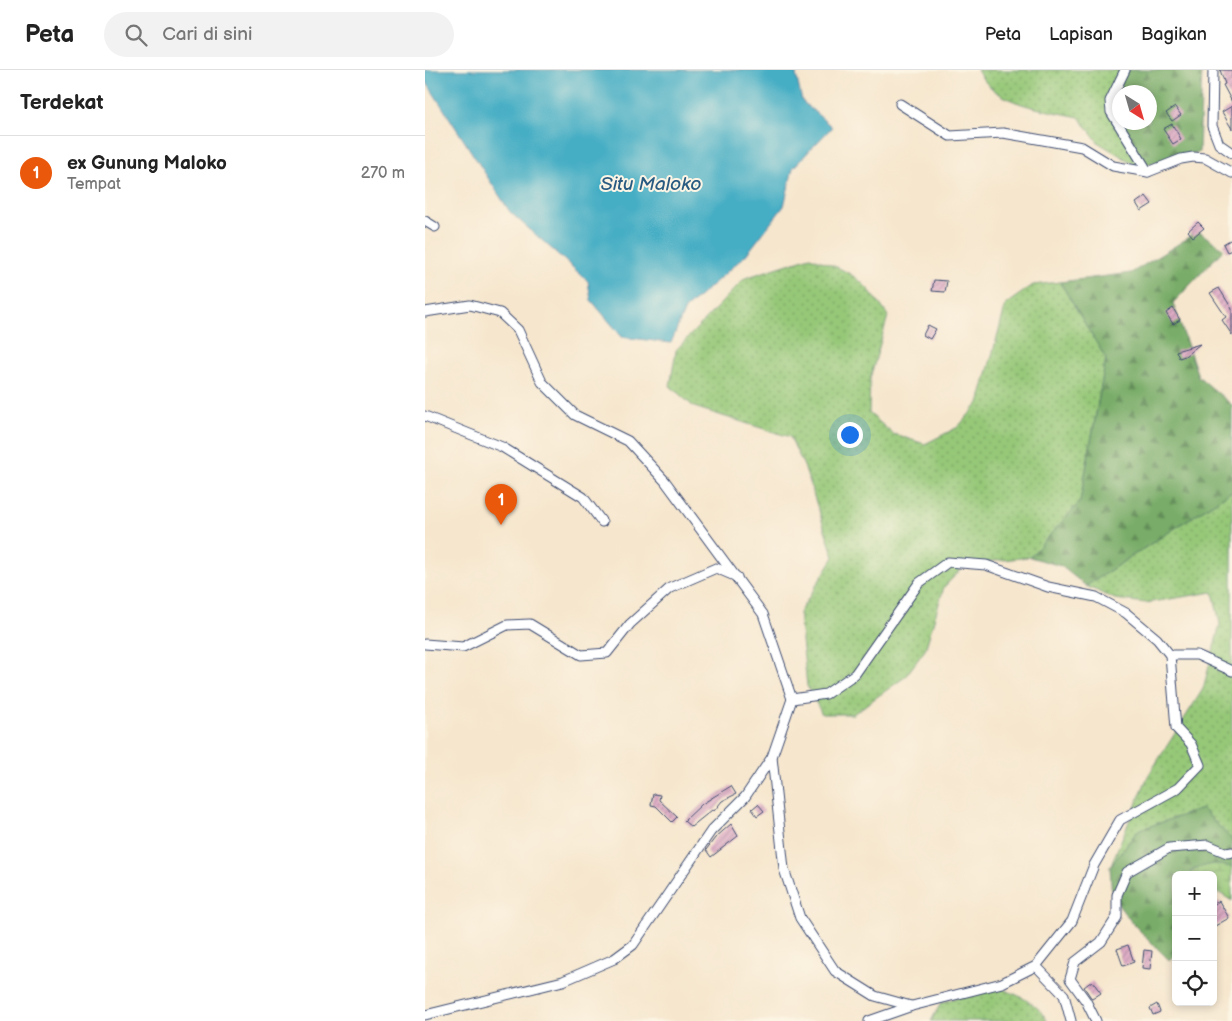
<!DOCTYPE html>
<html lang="id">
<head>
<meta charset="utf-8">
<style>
  body { margin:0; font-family:"Balsamiq Sans",sans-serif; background:#f2f2f2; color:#222 }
  .controls { position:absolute; right:15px; bottom:15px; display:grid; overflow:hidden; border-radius:8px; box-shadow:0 2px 8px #0003 }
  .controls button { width:45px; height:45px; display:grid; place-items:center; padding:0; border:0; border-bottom:1px solid #e0e0e0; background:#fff; color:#222; font:25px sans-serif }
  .compass { position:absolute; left:687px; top:15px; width:45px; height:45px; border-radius:50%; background:#fff; box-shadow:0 2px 8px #0003; rotate:143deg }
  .you { position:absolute; left:424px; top:364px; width:18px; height:18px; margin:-12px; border:4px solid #fff; border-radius:50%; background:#1a73e8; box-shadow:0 0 0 8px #1a73e833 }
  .badge { display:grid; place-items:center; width:32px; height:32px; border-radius:50%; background:#ea580c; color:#fff; font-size:16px; font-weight:700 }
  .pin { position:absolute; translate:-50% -41px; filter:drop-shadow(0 1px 2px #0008) }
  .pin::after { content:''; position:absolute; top:26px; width:18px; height:15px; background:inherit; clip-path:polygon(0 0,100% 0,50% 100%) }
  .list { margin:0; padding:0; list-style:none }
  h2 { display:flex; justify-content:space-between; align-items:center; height:65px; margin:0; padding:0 20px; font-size:21px }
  h2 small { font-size:16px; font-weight:400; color:#767676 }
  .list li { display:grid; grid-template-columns:32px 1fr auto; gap:15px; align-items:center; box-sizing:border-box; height:75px; padding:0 20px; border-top:1px solid #e0e0e0 }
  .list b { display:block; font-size:19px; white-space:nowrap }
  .list p { margin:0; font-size:16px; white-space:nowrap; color:#767676 }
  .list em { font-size:16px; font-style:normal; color:#767676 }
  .icon { flex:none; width:28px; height:28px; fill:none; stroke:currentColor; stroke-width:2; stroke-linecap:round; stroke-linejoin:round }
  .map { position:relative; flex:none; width:807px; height:951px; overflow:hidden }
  header { display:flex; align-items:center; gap:30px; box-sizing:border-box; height:70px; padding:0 25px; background:#fff; border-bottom:1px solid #e0e0e0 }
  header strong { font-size:24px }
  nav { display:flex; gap:28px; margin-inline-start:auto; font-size:18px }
  .search { width:350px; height:45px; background:#f2f2f2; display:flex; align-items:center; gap:12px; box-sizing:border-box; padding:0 18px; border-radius:28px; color:#767676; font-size:19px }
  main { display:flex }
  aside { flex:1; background:#fff }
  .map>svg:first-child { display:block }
</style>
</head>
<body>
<header>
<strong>Peta</strong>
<div class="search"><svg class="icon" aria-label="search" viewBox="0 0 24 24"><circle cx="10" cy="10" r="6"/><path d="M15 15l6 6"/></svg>Cari di sini</div>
<nav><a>Peta</a><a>Lapisan</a><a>Bagikan</a></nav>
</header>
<main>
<aside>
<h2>Terdekat<small></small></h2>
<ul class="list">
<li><span class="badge">1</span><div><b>ex Gunung Maloko</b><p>Tempat</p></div><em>270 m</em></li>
</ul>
</aside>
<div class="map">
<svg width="807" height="951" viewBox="0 0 807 951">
  <defs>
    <pattern id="grass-dots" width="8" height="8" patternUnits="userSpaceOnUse" patternTransform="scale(1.25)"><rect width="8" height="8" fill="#96c878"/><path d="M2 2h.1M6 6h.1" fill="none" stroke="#7aa366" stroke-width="1.8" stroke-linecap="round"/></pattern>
    <pattern id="forest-firs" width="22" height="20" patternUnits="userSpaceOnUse" patternTransform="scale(1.25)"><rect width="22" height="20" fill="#78ac68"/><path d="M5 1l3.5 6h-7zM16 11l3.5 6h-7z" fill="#628c59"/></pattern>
    <pattern id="wetland-marsh" width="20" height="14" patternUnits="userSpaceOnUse" patternTransform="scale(1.25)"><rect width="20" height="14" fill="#96c878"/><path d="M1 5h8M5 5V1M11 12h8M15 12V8" fill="none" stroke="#7aa366"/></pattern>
    <pattern id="building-hatch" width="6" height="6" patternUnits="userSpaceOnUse" patternTransform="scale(1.25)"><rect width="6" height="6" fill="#deacc5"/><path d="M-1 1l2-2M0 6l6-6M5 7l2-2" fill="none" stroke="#b38ca3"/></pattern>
  </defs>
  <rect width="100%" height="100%" fill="#fcf5e5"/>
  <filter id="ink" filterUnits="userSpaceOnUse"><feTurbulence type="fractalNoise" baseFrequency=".02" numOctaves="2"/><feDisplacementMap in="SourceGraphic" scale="10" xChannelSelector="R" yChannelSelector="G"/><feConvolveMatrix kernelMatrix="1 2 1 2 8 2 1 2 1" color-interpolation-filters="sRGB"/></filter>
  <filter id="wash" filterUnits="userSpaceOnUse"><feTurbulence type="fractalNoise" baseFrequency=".0096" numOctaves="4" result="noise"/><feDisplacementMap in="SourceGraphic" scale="20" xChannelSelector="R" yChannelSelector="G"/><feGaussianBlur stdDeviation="1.12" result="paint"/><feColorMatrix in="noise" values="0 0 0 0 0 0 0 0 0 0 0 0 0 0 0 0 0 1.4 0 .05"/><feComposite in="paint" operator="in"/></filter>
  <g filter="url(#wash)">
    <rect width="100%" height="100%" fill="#f6e6cd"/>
    <g fill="url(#grass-dots)" stroke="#587c6b">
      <path d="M 552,0 L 705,0 L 688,13 L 687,38 L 714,97 L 674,73 L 654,47 C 618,39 571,36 552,0 Z"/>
      <path d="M 385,187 C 428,202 438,208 463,246 L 445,309 L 444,343 L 468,364 L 500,374 L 533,357 L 554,333 L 581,234 L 608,215 L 635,212 L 681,288 L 655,432 L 605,487 L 541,494 L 519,517 L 500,580 L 480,607 L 428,644 L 397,644 L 382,616 L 374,543 L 409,487 L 379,396 L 365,367 L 269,337 L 245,316 L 251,280 L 320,208 Z"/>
      <polygon points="807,421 807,770 777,739 713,760 685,797 723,706 778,619 795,554 788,522 721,533 690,529 661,516"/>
      <path d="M 568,915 C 587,923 613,931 622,951 L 506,951 L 516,933 Z"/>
    </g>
    <g fill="url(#forest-firs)" stroke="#4a6e63" fill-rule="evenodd">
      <path d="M 705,0 L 777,0 L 774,82 L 714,97 L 687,38 L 688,13 ZM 694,22 L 724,22 L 724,52 L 694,52 Z"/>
      <polygon points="770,159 799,179 748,233 773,306 807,335 807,421 661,516 636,496 605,487 655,432 681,289 635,212 706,203 763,168"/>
      <polygon points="777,739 807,770 807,797 788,794 768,799 765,805 751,805 751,884 744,890 708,854 687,827 685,797 713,760"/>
    </g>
    <polygon fill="url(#wetland-marsh)" stroke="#587c6b" points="788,794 807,797 807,831 793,822 788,825 788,805 765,805 768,799"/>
    <polygon fill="#44adc4" stroke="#306e91" points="0,0 370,0 377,31 407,57 368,98 359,136 321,185 260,239 246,273 197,267 166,230 163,211 85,142 0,10"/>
    <g id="blocks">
      <g fill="url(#building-hatch)">
        <polygon points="795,0 807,0 807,32 798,15 800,14"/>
        <polygon points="807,36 807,59 797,42"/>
        <polygon points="750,37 756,45 747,51 741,43"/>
        <polygon points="747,54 756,69 748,74 738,59"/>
        <polygon points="721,126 727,134 716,141 711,133"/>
        <polygon points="773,152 779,158 768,167 763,161"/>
        <polygon points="807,169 807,180 802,182 798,174"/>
        <polygon points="509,210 522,211 520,222 507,221"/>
        <polygon points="794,218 807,239 807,265 797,250 801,247 785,223"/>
        <polygon points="748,238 755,250 748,254 741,243"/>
        <polygon points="503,255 511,259 505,269 498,265"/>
        <polygon points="775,274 760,286 754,288 751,281"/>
        <polygon points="306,716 311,724 297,731 289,741 287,740 266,757 259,751 277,734"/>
        <polygon points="228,724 235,725 234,730 252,747 247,752 231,736 226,735"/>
        <polygon points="333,734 339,741 332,746 327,739"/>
        <polygon points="306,754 313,766 286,787 281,780 290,768"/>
        <polygon points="794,831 804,848 790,856 788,852 788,835"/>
        <polygon points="703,875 709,892 698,896 692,879"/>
        <polygon points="719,880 727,881 725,899 717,898"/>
        <polygon points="667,911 676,923 667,929 659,917"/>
        <polygon points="732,934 735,942 728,945 725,938"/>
      </g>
    </g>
  </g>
  <g filter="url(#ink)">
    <use href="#blocks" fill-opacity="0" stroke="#3c4a6f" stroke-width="1"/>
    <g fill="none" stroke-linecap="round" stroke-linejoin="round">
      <defs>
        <g id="minor">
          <polyline points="700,0 685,31 686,42 723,102"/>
          <polyline points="788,0 787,56 794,74 807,83"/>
          <polyline points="475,34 525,66 578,63 657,77 688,96 723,102 756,89 768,87 780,88 807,103"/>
          <polyline points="0,151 10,157"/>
          <polyline points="0,242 45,235 75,243 93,260 117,312 150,345 203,371 240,411 338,544 367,629 347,687 320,727 286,761 208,875 189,889 138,911 0,945"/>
          <polyline points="0,346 77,377 158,427 177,452"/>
          <polyline points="0,574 38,577 82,555 105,554 156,585 182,583 205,554 245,518 291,498 312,507"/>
          <polyline points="745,585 772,585 807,601"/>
          <polyline points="367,629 401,624 430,604 494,513 523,492 561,495 623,517 671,527 701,543 732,569 745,585 751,658 766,674 775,695 753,718 695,750 669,795 647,851 611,896 577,913 487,936 444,951"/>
          <polyline points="347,687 359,799 375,848 410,901 450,926 486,936"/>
          <polyline points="611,896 639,925 646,951"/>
          <polyline points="671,951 661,931 645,909 650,892 676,872 692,847 692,825 702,802 744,778 783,775 802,783 807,782"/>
        </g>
      </defs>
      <use href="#minor" stroke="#3c4a6f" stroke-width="11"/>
      <use href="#minor" stroke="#fff" stroke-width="9"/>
    </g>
  </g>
  <g text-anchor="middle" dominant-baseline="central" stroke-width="4" stroke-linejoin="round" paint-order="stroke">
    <g font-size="19" font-style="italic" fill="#295b82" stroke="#fcf5e5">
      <text x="226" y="114">Situ Maloko</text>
    </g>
  </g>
</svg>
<div class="controls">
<button>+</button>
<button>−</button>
<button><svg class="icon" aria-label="locate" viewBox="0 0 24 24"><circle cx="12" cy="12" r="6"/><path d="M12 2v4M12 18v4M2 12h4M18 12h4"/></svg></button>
</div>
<svg class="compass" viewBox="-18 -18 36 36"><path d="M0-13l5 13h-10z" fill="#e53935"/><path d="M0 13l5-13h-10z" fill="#767676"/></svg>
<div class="you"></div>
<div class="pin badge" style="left:76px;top:455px">1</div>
</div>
</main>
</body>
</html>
